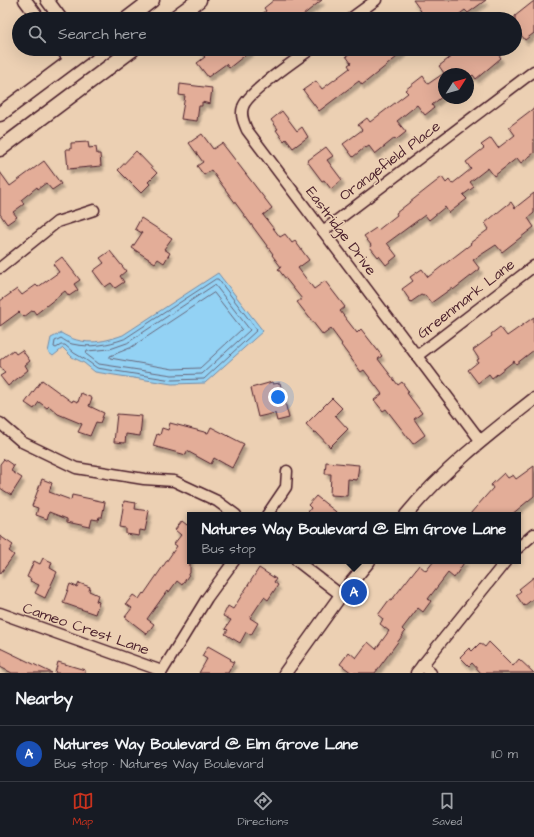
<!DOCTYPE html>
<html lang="en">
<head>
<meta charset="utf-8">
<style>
  body { margin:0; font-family:"Architects Daughter",sans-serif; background:#242831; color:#f1f3f6 }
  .compass { position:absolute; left:438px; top:68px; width:36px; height:36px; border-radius:50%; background:#171b24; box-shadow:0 4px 16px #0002; rotate:53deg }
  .you { position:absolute; left:278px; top:397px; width:14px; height:14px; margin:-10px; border:3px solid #fff; border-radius:50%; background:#1a73e8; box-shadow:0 0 0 6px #1a73e833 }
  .badge { display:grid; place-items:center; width:26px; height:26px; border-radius:50%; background:#c8321e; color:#fff; font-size:13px; font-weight:700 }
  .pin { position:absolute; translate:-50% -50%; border:2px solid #fff; box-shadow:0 1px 4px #0006 }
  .popup { position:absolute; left:187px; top:512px; width:334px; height:52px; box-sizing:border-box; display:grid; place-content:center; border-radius:0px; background:#171b24; filter:drop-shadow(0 1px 3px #0005); font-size:13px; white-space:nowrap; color:#9ea1a6 }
  .popup b { font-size:15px; color:#f1f3f6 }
  .popup::after { content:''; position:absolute; left:50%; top:100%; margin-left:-8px; border:8px solid transparent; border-top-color:#171b24 }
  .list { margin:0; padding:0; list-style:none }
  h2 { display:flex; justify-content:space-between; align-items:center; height:52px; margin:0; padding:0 16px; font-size:17px }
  h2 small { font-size:13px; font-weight:400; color:#9ea1a6 }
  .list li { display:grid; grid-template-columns:26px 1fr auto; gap:12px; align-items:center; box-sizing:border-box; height:56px; padding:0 16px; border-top:1px solid #363941 }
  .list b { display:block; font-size:15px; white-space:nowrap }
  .list p { margin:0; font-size:13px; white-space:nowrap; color:#9ea1a6 }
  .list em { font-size:13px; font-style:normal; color:#9ea1a6 }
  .icon { flex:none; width:22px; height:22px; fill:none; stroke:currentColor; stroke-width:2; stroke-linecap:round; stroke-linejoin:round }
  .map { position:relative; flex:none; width:534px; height:673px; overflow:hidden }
  .search { position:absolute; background:#171b24; box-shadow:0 4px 16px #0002; left:12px; right:12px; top:12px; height:44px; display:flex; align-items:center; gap:10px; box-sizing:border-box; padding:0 14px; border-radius:22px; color:#9ea1a6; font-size:15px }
  .sheet { height:108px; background:#171b24 }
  nav { display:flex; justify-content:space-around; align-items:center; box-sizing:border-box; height:56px; border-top:1px solid #363941; background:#171b24; font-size:11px; color:#9ea1a6 }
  nav a { display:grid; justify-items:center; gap:2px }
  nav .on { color:#c8321e }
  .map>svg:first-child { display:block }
</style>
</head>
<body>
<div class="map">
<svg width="534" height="673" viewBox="0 0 534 673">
  <defs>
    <filter id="shadow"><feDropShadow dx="2.5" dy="4.5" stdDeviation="1" flood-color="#0004"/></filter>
  </defs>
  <rect width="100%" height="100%" fill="#ecd0b3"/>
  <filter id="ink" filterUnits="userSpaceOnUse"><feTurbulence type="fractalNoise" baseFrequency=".025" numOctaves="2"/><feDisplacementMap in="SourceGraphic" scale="8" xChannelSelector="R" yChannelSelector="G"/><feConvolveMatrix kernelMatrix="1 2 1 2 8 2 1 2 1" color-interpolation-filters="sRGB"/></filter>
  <g filter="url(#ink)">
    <path fill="#93d2f4" stroke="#768aa4" d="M 218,273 L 263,331 L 205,383 L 172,384 L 95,372 L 84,363 L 72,357 L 63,348 L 53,356 L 48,352 L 51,338 L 61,333 C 82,346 101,343 123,335 Z"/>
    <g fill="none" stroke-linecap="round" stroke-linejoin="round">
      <g stroke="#67677b" stroke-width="1">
        <path d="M 216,279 L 218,279 L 257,330 L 204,379 L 172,380 L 97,368 L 86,360 L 74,353 L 65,345 L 61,345 L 56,348 L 54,347 L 55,341 L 61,338 C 64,340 68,343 72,344 C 90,348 107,345 124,339 Z"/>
        <polygon points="215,285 250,330 202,374 172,375 99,364 86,354 87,351 110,349 127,343"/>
        <polygon points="214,293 242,329 200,368 173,369 110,358 110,356 130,348"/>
      </g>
    </g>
    <g fill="#e3ad98" stroke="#4a1f2b" filter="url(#shadow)">
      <polygon points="274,0 322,0 298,19 255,19 266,11 264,8"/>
      <polygon points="413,0 486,0 468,13 465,10 453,19 411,19 421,11"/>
      <polygon points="534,1 534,33 525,40 515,27 515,16"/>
      <polygon points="198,49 253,49 229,68 226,64 208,77 197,63 205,57"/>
      <polygon points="356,49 407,49 362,85 359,81 319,111 303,90 316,81 322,89 350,68 348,65 351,63 346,56"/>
      <polygon points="461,49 494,49 501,58 476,79 473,75 468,79 468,74 444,73 444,95 432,105 434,108 425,115 417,105 397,121 406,132 396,140 395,138 375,154 369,146 366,148 365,147 353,157 343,144 362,130 358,125 367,118 370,122 408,93 405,90 423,76 428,84 444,73 439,66"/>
      <polygon points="180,84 212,88 210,104 202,102 202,106 199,106 197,121 181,119 185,96 179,95"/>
      <polygon points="534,108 534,153 521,163 517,158 494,176 488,168 470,182 474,187 463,195 467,199 449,213 445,207 429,220 425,215 387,243 397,256 386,265 379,256 378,257 370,247 371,245 364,236 376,228 378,230 397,215 396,213 442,177 446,183 449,180 452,184 471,169 466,162 484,148 481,145 491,138 498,148 515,135 509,127"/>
      <polygon points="282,111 297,131 302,127 308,137 293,148 286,139 284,141 276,130 278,129 271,120"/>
      <polygon points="202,134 213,149 222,143 272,208 263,215 280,237 285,234 292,243 295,241 309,260 298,268 314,289 325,281 345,307 340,311 357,333 361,329 382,356 378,359 398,385 402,382 409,392 407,393 422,413 414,419 425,435 413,444 386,409 383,411 374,400 382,394 364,370 361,372 341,345 342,344 331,329 323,335 297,302 302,299 278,269 281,267 272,255 273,254 211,170 204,175 197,166 203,162 189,143"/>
      <polygon points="88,142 89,148 96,147 97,154 100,154 101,166 68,169 66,149 71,149 71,143"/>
      <polygon points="326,147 333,156 327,160 342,180 331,189 324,180 322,181 307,161"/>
      <polygon points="136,151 157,173 148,182 150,184 141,193 118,170"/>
      <polygon points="44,161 61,184 52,190 46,183 38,189 37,187 21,200 24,204 13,212 17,217 7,224 0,214 0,172 10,186"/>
      <polygon points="534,193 534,213 528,218 534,227 502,252 496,245 473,260 480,269 453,290 452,288 431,303 425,295 423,296 421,295 411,302 402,289 413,281 410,277 422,269 428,277 471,244 470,243 489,229 485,223 502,209 511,202 515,208"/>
      <polygon points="141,218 172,238 164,249 170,253 164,263 158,259 155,263 132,248 142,233 135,229"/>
      <polygon points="110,251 126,271 120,276 124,282 115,288 111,283 105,287 93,271 104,263 100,258"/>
      <polygon points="62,257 80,280 74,284 78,290 69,296 65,291 36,314 33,310 24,317 19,312 0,326 0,301 17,289 22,295 36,285 38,287 59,272 53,264"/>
      <polygon points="534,317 534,350 516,364 514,361 492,378 489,374 478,383 468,370 478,362 477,360 479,359 473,350 492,336 491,334 500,327 507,336"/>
      <polygon points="13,350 16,354 22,350 30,361 25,365 28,370 8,386 0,376 5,373 0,366 0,360"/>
      <polygon points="42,380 72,402 73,400 78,402 81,393 92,398 89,406 104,413 100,423 96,422 90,436 78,432 82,424 58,414 49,406 47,408 39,402 34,409 25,403"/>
      <polygon points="272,382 273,384 280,383 289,418 277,421 275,413 258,417 251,388"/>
      <polygon points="332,398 342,408 335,415 348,429 330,447 316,432 314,433 306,424"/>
      <polygon points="117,414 142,416 140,436 126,434 125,443 114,442"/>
      <polygon points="170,423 208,433 211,427 244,444 232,468 214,458 211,464 187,451 186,455 153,446 157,434 160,435 162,428 168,430"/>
      <polygon points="4,459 14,466 11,471 22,478 11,495 0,488 0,464"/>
      <polygon points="326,462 359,465 357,480 348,479 347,496 330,495 331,474 325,474"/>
      <polygon points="534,466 534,496 511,515 469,515 493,488 491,485 504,473 508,478 513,475 516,479"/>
      <polygon points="42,479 52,483 49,492 71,500 72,495 105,502 102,517 99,517 98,520 92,519 90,527 67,522 67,519 49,512 47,519 36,515 38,508 32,506"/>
      <polygon points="316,496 340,515 306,515 311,508 308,505"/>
      <polygon points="124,501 136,503 135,509 149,511 145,531 140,530 139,536 126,534 126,528 120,527"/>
      <polygon points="182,521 187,525 190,522 190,573 182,585 177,581 169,592 167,591 147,619 154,624 147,634 125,617 132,608 126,604 133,595 139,599 143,593 144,594 177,546 174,544 181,535 175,530"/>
      <polygon points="0,536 13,545 9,551 14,555 0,574"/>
      <polygon points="43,558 52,562 50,568 57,572 45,598 35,593 39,585 30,581 31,579 27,577 34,561 40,564"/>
      <polygon points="434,561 465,561 454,578 448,573 428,599 431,601 423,612 418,608 402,629 405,632 375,673 352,673 340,664 349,652 356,658 368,642 376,649 389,631 380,624 383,619 378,615 389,600 391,601 419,565 426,571"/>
      <polygon points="259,568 276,579 274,582 278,585 268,600 264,597 250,618 258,623 251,635 246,632 240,643 225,634 228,630 225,629 231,620 223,616 228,606 233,609"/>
      <polygon points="534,577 534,598 524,606 516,595 521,591 519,589"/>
      <polygon points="79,583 90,587 89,591 98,595 96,601 99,602 95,614 63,603 70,584 77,587"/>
      <polygon points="489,642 513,666 519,659 534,673 481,673 472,663 469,666 460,657 469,648 472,651 480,643 485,647"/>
      <polygon points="208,646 231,659 230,660 234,662 228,673 199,673 207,659 202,656"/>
      <polygon points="0,648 52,673 12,673 0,667"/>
      <polygon points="58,662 85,670 85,673 55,673"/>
    </g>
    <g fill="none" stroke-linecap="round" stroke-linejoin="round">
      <defs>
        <g id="minor">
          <polyline points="350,19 376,0"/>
          <path d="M 311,49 C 297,59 247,93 243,107 C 240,115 244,123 247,130 L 480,440"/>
          <polyline points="323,231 534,71"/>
          <polyline points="0,268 57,222 94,210"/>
          <polyline points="417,356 534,266"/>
          <polyline points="0,423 22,442 76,468 144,479 174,481 217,501 236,515"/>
          <polyline points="267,515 286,487 287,471"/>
          <polyline points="518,548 534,534"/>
          <polyline points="297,561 341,595"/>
          <polyline points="0,613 162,671"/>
          <polyline points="422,665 431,673"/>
          <polyline points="161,673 207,598 234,561"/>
          <polyline points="416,673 506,561"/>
        </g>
        <g id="tertiary">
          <polyline points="25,0 39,19"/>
          <polyline points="47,0 61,19"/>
          <polyline points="62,49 71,61"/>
          <path d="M 406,515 C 443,470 488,435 534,399"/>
          <polyline points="285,673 341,595 369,561"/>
        </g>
        <g id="secondary">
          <polyline points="127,19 152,0"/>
          <polyline points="173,19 199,0"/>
          <polyline points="0,114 87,49"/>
          <polyline points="0,149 133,49"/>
        </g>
      </defs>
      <use href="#minor" stroke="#4a1f2b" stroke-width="13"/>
      <use href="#tertiary" stroke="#4a1f2b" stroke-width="15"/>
      <use href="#secondary" stroke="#4a1f2b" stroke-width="17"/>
      <use href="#minor" stroke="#ecd0b3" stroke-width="10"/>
      <use href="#tertiary" stroke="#ecd0b3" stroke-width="12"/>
      <use href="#secondary" stroke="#ecd0b3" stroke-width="14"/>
    </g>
  </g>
  <g text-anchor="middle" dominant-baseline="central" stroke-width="3" stroke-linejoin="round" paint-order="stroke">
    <g font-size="15" fill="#4a1f2b" stroke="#ecd0b3">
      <text transform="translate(390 161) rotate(-37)">Orangefield Place</text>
      <text transform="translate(341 231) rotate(53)">Eastridge Drive</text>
      <text transform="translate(466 299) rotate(-38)">Greenmark Lane</text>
      <text transform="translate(86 629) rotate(19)">Cameo Crest Lane</text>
    </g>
  </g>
</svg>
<svg class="compass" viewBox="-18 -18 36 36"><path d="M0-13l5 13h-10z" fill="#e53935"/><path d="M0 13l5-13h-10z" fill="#9ea1a6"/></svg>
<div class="you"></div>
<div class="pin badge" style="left:354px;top:592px;background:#1a4fb4">A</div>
<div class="popup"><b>Natures Way Boulevard @ Elm Grove Lane</b>Bus stop</div>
<div class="search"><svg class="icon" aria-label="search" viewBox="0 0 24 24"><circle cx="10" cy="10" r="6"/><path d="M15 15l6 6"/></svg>Search here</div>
</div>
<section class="sheet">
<h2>Nearby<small></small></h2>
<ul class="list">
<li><span class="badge" style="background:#1a4fb4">A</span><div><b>Natures Way Boulevard @ Elm Grove Lane</b><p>Bus stop · Natures Way Boulevard</p></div><em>110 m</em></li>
</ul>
</section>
<nav>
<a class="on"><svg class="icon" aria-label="map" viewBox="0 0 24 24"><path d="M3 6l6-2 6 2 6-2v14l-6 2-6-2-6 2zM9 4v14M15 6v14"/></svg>Map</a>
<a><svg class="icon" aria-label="directions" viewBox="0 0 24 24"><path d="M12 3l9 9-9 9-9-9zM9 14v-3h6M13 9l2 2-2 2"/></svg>Directions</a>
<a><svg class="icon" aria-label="saved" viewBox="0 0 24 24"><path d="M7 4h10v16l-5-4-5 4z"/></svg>Saved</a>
</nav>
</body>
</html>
